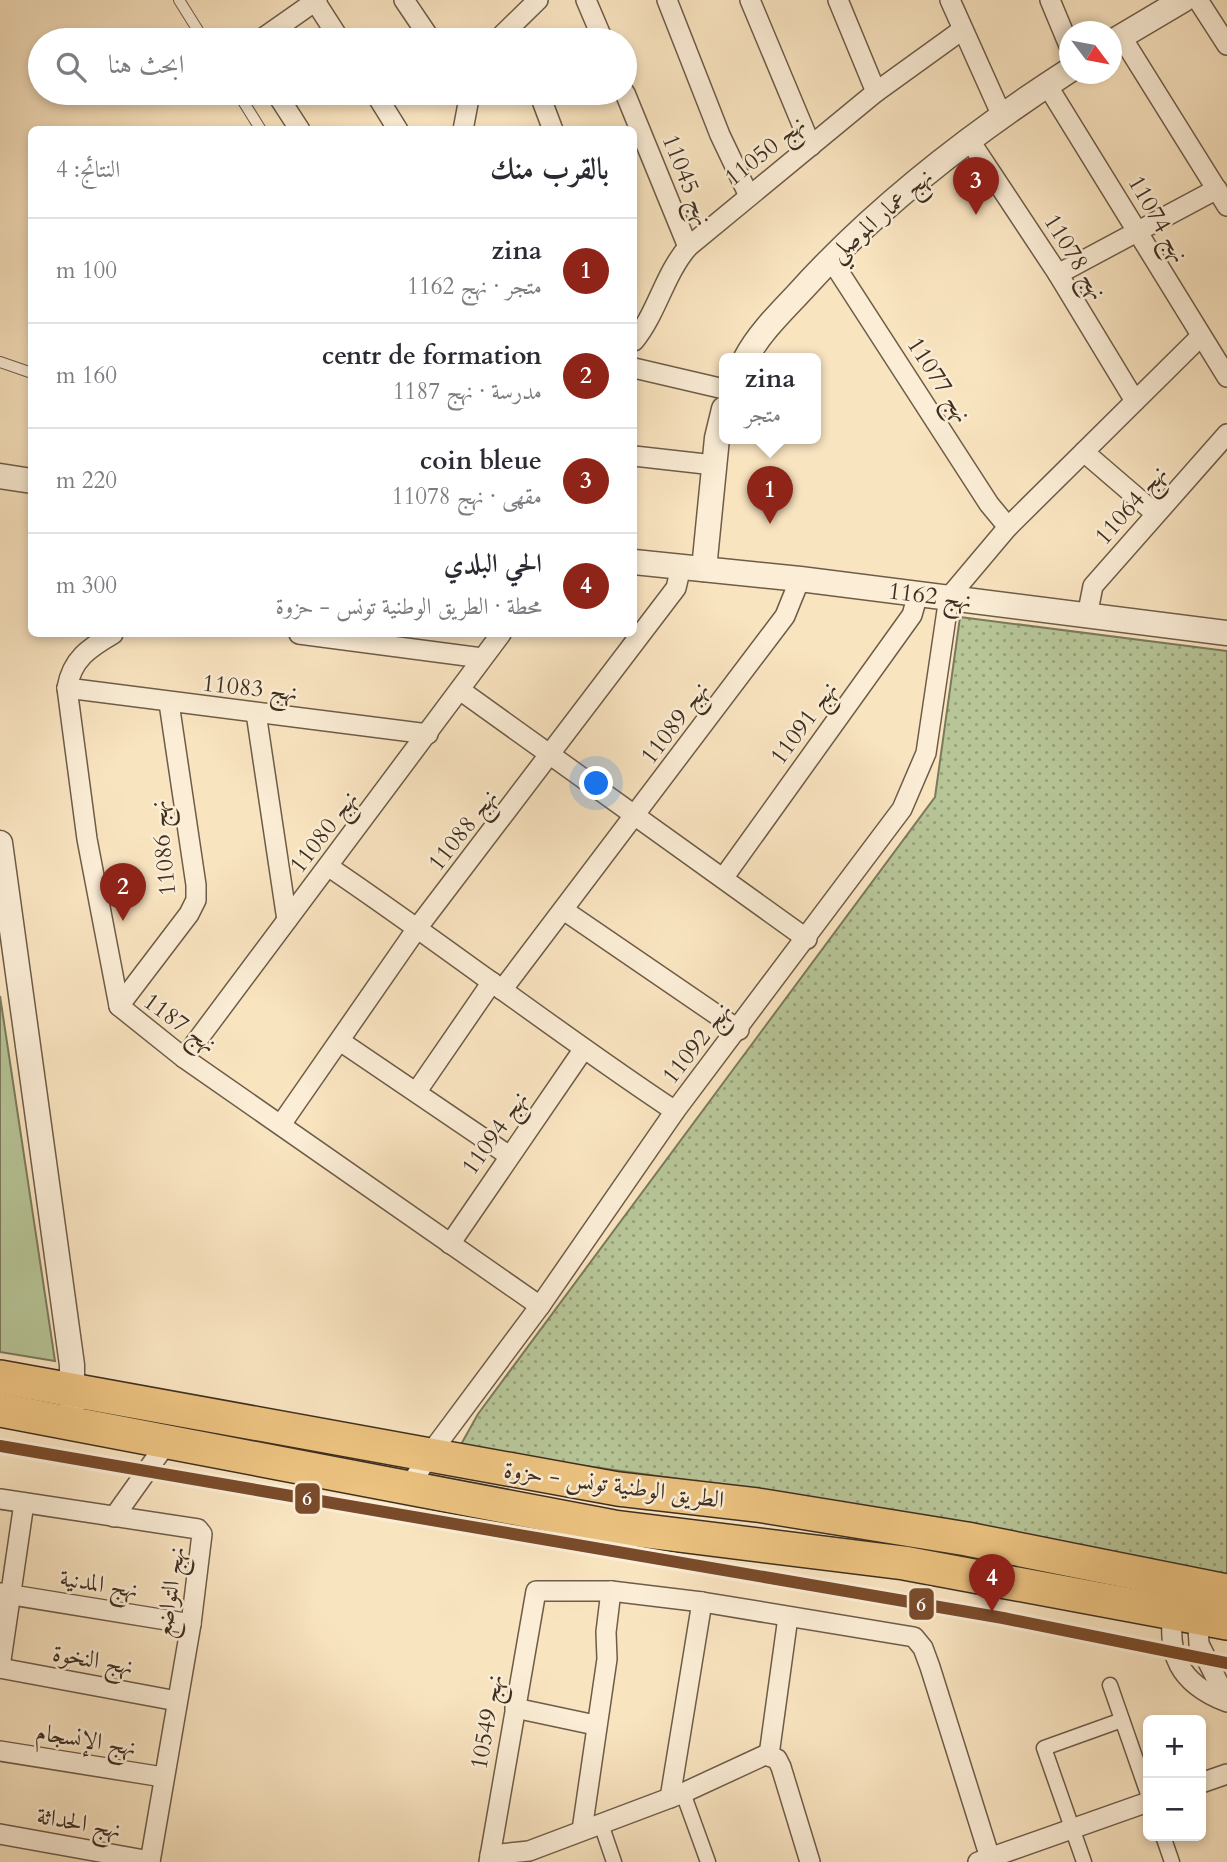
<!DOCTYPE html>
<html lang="ar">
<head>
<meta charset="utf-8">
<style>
  body { margin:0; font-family:Cardo,Amiri,serif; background:#f7f7f7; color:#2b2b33; direction:rtl }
  .controls { position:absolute; right:21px; bottom:21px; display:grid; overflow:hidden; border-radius:10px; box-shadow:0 4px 10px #0003 }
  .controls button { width:63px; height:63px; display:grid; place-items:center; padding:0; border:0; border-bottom:2px solid #e1e1e2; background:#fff; color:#2b2b33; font:35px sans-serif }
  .compass { position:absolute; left:1059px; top:21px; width:63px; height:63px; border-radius:50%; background:#fff; box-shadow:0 4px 10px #0003; rotate:122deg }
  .you { position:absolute; left:597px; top:784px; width:24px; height:24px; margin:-18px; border:5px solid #fff; border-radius:50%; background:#1a73e8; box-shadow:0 0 0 10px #1a73e833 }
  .badge { display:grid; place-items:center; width:46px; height:46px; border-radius:50%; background:#8f2418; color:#fff; font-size:23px; font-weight:700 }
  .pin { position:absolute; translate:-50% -58px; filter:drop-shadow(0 2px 4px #0008) }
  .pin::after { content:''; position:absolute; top:37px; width:24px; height:21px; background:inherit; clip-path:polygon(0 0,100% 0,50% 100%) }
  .popup { position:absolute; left:719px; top:353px; width:102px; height:91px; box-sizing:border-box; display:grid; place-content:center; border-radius:10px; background:#fff; filter:drop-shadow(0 2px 5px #0005); font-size:23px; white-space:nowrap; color:#7c7c81 }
  .popup b { font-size:26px; color:#2b2b33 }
  .popup::after { content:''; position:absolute; left:50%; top:100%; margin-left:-14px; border:14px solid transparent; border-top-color:#fff }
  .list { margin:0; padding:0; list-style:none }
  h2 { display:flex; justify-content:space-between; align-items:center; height:91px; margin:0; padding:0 28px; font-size:30px }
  h2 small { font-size:23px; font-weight:400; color:#7c7c81 }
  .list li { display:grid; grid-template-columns:46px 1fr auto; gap:21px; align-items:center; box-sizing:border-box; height:105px; padding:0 28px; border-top:2px solid #e1e1e2 }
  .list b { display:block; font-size:26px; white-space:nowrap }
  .list p { margin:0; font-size:23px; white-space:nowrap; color:#7c7c81 }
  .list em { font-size:23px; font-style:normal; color:#7c7c81 }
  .icon { flex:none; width:38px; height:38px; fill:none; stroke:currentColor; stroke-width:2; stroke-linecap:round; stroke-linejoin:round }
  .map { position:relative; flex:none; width:1227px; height:1862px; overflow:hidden; direction:ltr }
  .search { position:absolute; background:#fff; box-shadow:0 4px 10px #0003; left:28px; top:28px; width:609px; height:77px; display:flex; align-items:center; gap:18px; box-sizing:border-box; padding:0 24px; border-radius:38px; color:#7c7c81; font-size:26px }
  .panel { position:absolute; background:#fff; box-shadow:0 4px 10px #0003; left:28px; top:126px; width:609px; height:511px; border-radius:10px; direction:rtl }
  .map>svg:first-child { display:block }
</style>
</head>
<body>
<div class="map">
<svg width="1227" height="1862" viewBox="0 0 1227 1862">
  <defs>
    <pattern id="grass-dots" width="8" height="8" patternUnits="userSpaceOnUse" patternTransform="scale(1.75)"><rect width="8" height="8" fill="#b7c597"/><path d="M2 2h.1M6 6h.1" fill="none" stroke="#96a07b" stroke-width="1.8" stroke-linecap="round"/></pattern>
  </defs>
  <rect width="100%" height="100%" fill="#f9e4c0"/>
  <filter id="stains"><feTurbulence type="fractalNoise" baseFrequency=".00286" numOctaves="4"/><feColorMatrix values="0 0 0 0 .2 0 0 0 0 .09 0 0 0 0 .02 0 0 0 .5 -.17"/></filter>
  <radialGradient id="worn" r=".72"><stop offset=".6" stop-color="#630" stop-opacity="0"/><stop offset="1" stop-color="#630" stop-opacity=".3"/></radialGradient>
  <polygon fill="url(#grass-dots)" stroke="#7b7a5c" stroke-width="2" points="960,617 1227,651 1227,1577 813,1498 459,1448 478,1414 935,797"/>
  <polygon fill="#b7c597" stroke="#7b7a5c" stroke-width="2" points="0,996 55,1361 0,1352"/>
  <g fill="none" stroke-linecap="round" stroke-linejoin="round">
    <defs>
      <g id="service">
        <polyline points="179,0 204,40"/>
        <polyline points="238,93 261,130"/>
        <polyline points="0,362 32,373"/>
      </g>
      <g id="pedestrian">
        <polyline points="1110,1685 1148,1794"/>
        <polyline points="683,1793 708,1862"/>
        <polyline points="601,1824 614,1862"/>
        <polyline points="1163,1836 1172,1862"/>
        <polyline points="1084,1862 1044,1748 1122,1720"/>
      </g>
      <g id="minor">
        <polyline points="404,0 431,40"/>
        <polyline points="586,0 603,40"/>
        <polyline points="667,0 720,135 749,196"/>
        <polyline points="750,0 811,146"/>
        <polyline points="838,0 876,92"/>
        <polyline points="950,0 1002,116"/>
        <polyline points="1050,0 1070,48"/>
        <polyline points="1198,0 1227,45"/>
        <polyline points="315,1 340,40"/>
        <polyline points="1121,36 1227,206"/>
        <polyline points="260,40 317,0"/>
        <polyline points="497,40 538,0"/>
        <polyline points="1047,85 1227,377"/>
        <polyline points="276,93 300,130"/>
        <polyline points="375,93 398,130"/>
        <polyline points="539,93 553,130"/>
        <polyline points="625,93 688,247"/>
        <polyline points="463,130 470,93"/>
        <polyline points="970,141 1058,274 1135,401"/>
        <polyline points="830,258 989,504 1008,527"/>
        <polyline points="1058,274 1217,189"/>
        <path d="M 634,341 C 657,313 664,275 688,247 L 876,92 L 962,30"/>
        <polyline points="634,368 724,389"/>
        <polyline points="1084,452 1155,513"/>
        <polyline points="634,456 714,465"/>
        <polyline points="1087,616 1093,586 1227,434"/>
        <path d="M 113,634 C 89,648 72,659 67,688 L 87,839 L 119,1006 L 184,1058 L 540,1306"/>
        <polyline points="299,634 482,658"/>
        <polyline points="67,688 428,734"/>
        <polyline points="460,690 807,939"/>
        <polyline points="256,713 287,920"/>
        <path d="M 329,867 C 446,946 557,1033 675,1111"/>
        <polyline points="724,877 912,615 918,594"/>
        <polyline points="565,911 739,1030"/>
        <polyline points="502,990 785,616 800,579"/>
        <polyline points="119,1006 189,914 196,900 196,885 169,703"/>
        <polyline points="340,1041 508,1155"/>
        <polyline points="184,1058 501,634"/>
        <polyline points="417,1091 492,982"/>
        <polyline points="282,1123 418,927 676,588 681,567"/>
        <polyline points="450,1244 583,1050"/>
        <polyline points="408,1489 429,1455 540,1306 675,1111 902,809 926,753 949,597 1008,527 1200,337"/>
        <polyline points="0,1499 198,1529 202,1534 191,1624 150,1862"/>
        <polyline points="114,1517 166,1444"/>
        <polyline points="0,1593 191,1624"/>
        <path d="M 1175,1604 C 1164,1654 1180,1684 1227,1702"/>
        <polyline points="1197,1610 1199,1644 1227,1700"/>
        <polyline points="0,1667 24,1503"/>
        <polyline points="0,1668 177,1701"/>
        <polyline points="515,1708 595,1725"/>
        <polyline points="0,1751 163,1777"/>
        <polyline points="769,1755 788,1617"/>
        <polyline points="1201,1783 1227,1774"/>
        <polyline points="670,1798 702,1602"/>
        <polyline points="582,1830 607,1659 606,1632 611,1591"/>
        <polyline points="0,1834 150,1861"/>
        <polyline points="490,1855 529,1851 683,1793 765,1755 777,1759 781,1767 810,1862"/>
        <polyline points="489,1862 536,1591 611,1591 702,1602 914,1637 923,1648 930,1667 990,1858"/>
        <polyline points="978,1862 1148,1802"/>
      </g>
      <g id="tertiary">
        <polyline points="1112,42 1183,0"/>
        <path d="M 746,358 C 758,335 779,314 797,295 C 875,208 971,134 1070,70"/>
        <polyline points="0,476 32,481"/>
        <polyline points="634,562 800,579 1227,633"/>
        <polyline points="704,569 717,438 724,409"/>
        <polyline points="0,843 72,1365 72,1404"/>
      </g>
      <g id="trunk">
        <polyline points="0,1377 618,1489 757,1505 967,1539 1227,1591"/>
        <polyline points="0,1410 614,1527 904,1563 1227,1623"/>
      </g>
    </defs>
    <use href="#service" stroke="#6e5c48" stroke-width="12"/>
    <use href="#pedestrian" stroke="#6e5c48" stroke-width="17"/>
    <use href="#minor" stroke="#6e5c48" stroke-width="22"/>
    <use href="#tertiary" stroke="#6e5c48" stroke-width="27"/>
    <use href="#trunk" stroke="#3f2f20" stroke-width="36"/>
    <use href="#service" stroke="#fbedd6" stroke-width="10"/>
    <use href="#pedestrian" stroke="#fbedd6" stroke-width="14"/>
    <use href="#minor" stroke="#fbedd6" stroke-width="19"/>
    <use href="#tertiary" stroke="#fbedd6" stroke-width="24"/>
    <use href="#trunk" stroke="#ecc280" stroke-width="33"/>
    <defs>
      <polyline id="rail-1" points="0,1446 1003,1618 1227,1663"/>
    </defs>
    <use href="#rail-1" stroke="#fbedd6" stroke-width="18"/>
    <use href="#rail-1" stroke="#7a4b2a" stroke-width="12"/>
  </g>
  <g text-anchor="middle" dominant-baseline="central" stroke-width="5" stroke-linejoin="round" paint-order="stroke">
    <g font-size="24" fill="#3f2f20" stroke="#fbedd6">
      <text transform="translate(765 151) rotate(-39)">نهج 11050</text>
      <text transform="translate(687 180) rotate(68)">نهج 11045</text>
      <text transform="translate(881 215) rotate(-41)">نهج عمار الموصلي</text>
      <text transform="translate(1158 219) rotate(60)">نهج 11074</text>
      <text transform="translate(1075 257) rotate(58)">نهج 11078</text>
      <text transform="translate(939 380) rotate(57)">نهج 11077</text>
      <text transform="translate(1131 505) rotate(-49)">نهج 11064</text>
      <text transform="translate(930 596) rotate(7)">نهج 1162</text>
      <text transform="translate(250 688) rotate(6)">نهج 11083</text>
      <text transform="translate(675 723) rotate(-53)">نهج 11089</text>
      <text transform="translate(804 723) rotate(-54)">نهج 11091</text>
      <text transform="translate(463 830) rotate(-52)">نهج 11088</text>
      <text transform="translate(324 832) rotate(-53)">نهج 11080</text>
      <text transform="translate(163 848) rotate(-96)">نهج 11086</text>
      <text transform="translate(180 1023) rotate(36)">نهج 1187</text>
      <text transform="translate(697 1043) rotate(-52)">نهج 11092</text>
      <text transform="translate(495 1133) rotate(-55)">نهج 11094</text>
      <text transform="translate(614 1485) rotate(8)">الطريق الوطنية تونس - حزوة</text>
      <text transform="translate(99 1584) rotate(9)">نهج المدنية</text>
      <text transform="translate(170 1592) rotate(-81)">نهج التواضع</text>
      <text transform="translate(93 1660) rotate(10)">نهج النخوة</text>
      <text transform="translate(487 1722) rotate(-80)">نهج 10549</text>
      <text transform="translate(86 1740) rotate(9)">نهج الإنسجام</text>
      <text transform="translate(79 1823) rotate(10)">نهج الحداثة</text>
    </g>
  </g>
  <g stroke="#fbedd6" stroke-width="2.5">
    <rect x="294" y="1482" width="27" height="33" rx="7" fill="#7a4b2a"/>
    <rect x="908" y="1587" width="27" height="34" rx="7" fill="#7a4b2a"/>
  </g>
  <g font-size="19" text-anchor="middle" font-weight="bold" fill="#fff">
    <text x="307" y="1505">6</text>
    <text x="921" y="1611">6</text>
  </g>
  <rect width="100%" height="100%" filter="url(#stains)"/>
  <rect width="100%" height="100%" fill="url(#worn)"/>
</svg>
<div class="controls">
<button>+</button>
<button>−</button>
</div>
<svg class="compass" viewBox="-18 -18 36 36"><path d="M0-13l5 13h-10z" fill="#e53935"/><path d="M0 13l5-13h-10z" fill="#7c7c81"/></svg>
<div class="you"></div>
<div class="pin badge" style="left:770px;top:524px">1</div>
<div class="popup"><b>zina</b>متجر</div>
<div class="pin badge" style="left:123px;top:921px">2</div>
<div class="pin badge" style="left:976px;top:215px">3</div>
<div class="pin badge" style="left:992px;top:1612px">4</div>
<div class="search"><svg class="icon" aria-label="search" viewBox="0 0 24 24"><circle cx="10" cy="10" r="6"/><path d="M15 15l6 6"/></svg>ابحث هنا</div>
<section class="panel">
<h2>بالقرب منك<small>النتائج: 4</small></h2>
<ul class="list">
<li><span class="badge">1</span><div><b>zina</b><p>متجر · نهج 1162</p></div><em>100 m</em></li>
<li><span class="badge">2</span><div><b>centr de formation</b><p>مدرسة · نهج 1187</p></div><em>160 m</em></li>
<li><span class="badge">3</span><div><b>coin bleue</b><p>مقهى · نهج 11078</p></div><em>220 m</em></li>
<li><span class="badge">4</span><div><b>الحي البلدي</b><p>محطة · الطريق الوطنية تونس - حزوة</p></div><em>300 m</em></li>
</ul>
</section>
</div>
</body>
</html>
